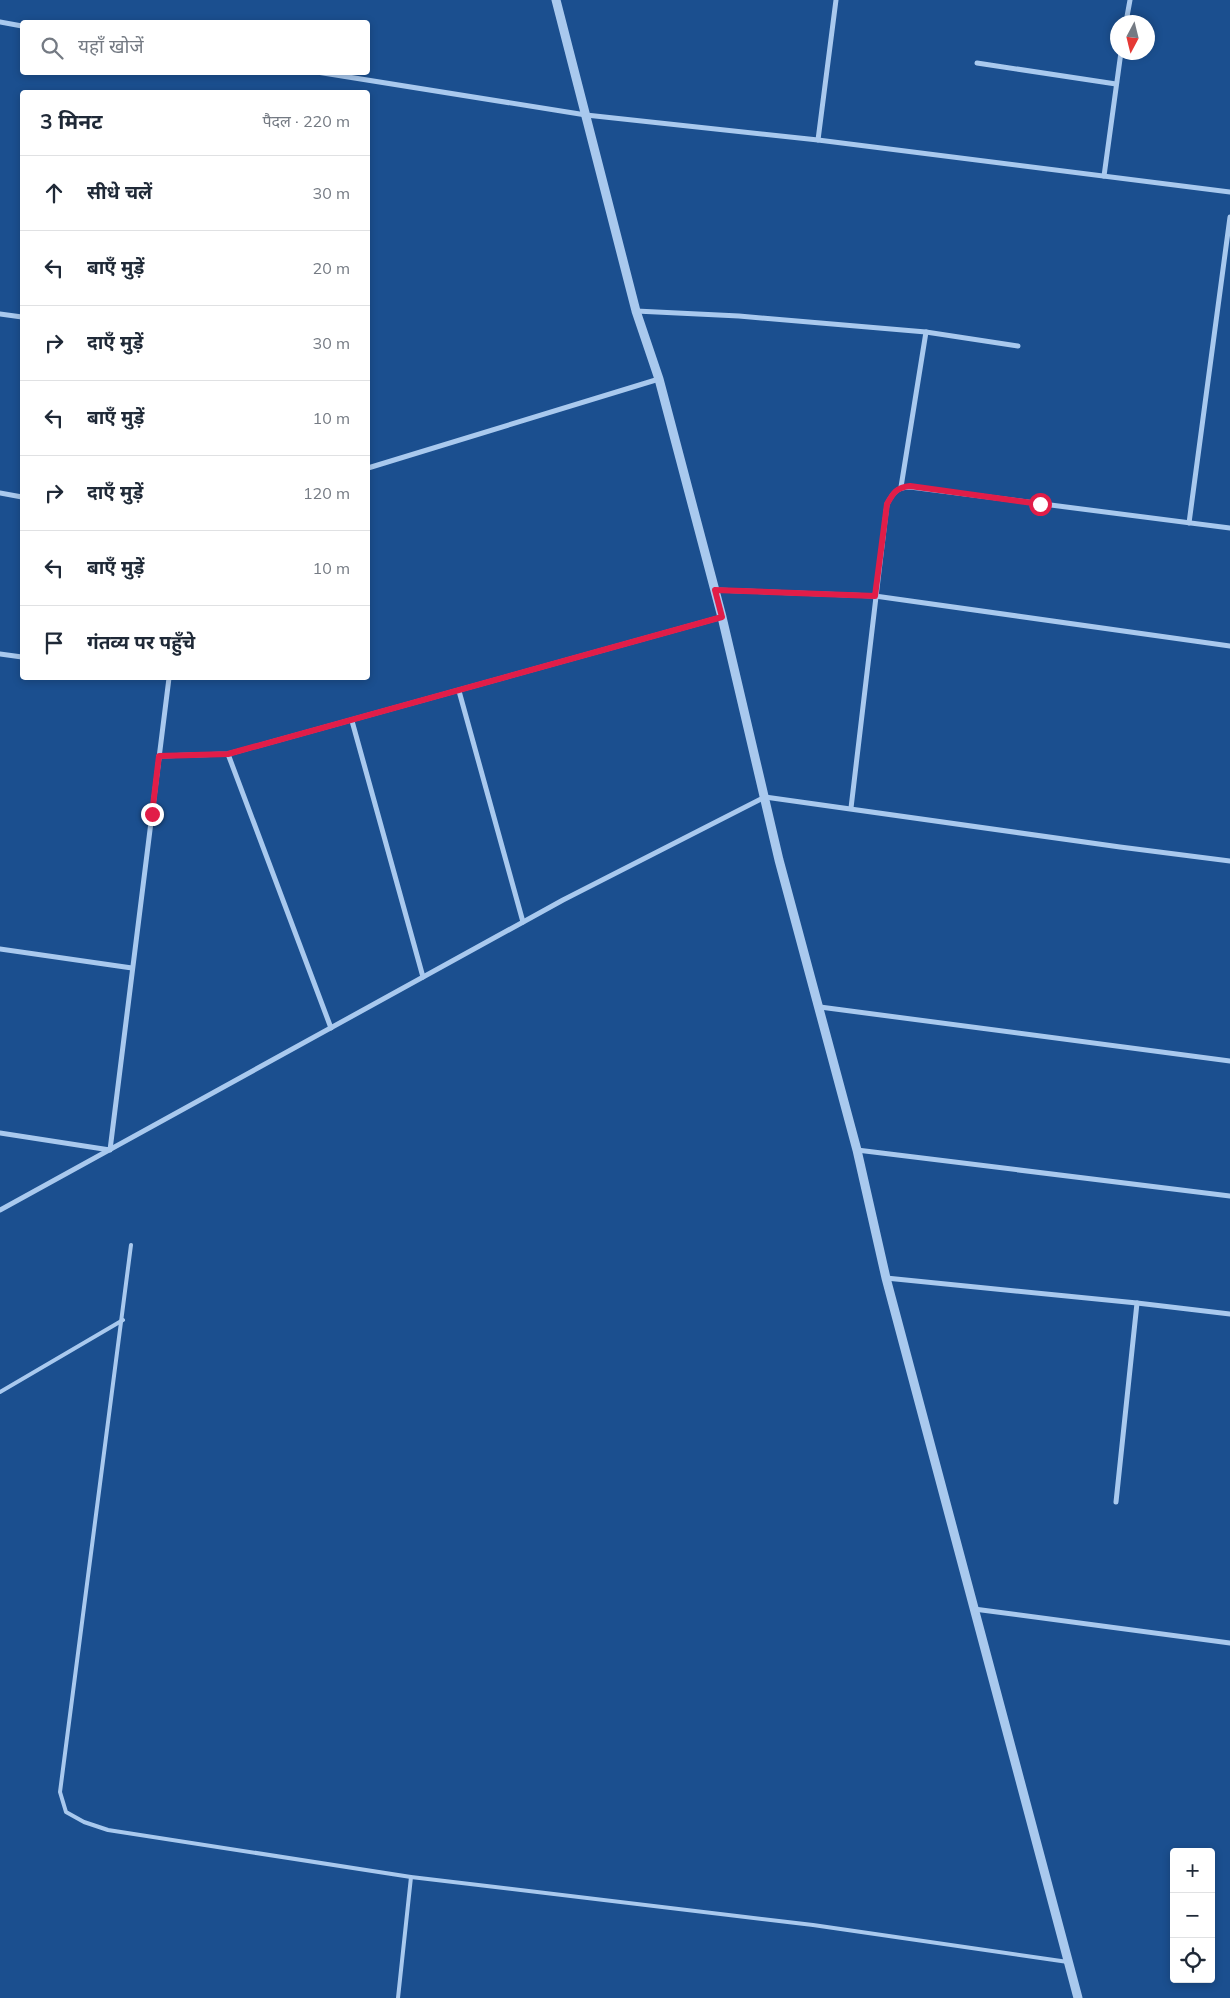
<!DOCTYPE html>
<html lang="hi">
<head>
<meta charset="utf-8">
<style>
  body { margin:0; font-family:Mulish,"Noto Sans Devanagari",sans-serif; background:#f2f2f3; color:#1f2937 }
  .controls { position:absolute; right:15px; bottom:15px; display:grid; overflow:hidden; border-radius:5px; box-shadow:0 2px 8px #0003 }
  .controls button { width:45px; height:45px; display:grid; place-items:center; padding:0; border:0; border-bottom:1px solid #e0e1e3; background:#fff; color:#1f2937; font:25px sans-serif }
  .compass { position:absolute; left:1110px; top:15px; width:45px; height:45px; border-radius:50%; background:#fff; box-shadow:0 2px 8px #0003; rotate:187deg }
  .stop { position:absolute; width:15px; height:15px; margin:-11px; border:4px solid #e11d48; border-radius:50%; background:#fff }
  .stop.end { background:#e11d48; border-color:#fff; box-shadow:0 1px 5px #0008 }
  .list { margin:0; padding:0; list-style:none }
  h2 { display:flex; justify-content:space-between; align-items:center; height:65px; margin:0; padding:0 20px; font-size:21px }
  h2 small { font-size:16px; font-weight:400; color:#747a83 }
  .list li { display:grid; grid-template-columns:32px 1fr auto; gap:15px; align-items:center; box-sizing:border-box; height:75px; padding:0 20px; border-top:1px solid #e0e1e3 }
  .list b { display:block; font-size:19px; white-space:nowrap }
  .list em { font-size:16px; font-style:normal; color:#747a83 }
  .icon { flex:none; width:28px; height:28px; fill:none; stroke:currentColor; stroke-width:2; stroke-linecap:round; stroke-linejoin:round }
  .map { position:relative; flex:none; width:1230px; height:1998px; overflow:hidden }
  .search { position:absolute; background:#fff; box-shadow:0 2px 8px #0003; left:20px; top:20px; width:350px; height:55px; display:flex; align-items:center; gap:12px; box-sizing:border-box; padding:0 18px; border-radius:5px; color:#747a83; font-size:19px }
  .panel { position:absolute; background:#fff; box-shadow:0 2px 8px #0003; left:20px; top:90px; width:350px; height:590px; border-radius:5px }
  .map>svg:first-child { display:block }
</style>
</head>
<body>
<div class="map">
<svg width="1230" height="1998" viewBox="0 0 1230 1998">
  <rect width="100%" height="100%" fill="#1b4f8f"/>
  <g fill="none" stroke-linecap="round" stroke-linejoin="round">
    <g stroke="#a9c9ee" stroke-width="4">
      <polyline points="131,1245 60,1792 66,1812 84,1822 108,1830 411,1877 813,1925 1068,1962"/>
      <polyline points="0,1392 123,1320"/>
      <polyline points="398,1998 411,1877"/>
    </g>
    <g stroke="#a9c9ee" stroke-width="5">
      <polyline points="0,22 22,26"/>
      <polyline points="1126,22 1130,0"/>
      <polyline points="977,63 1116,84"/>
      <polyline points="317,72 586,115 818,140 1230,192"/>
      <polyline points="818,140 836,0"/>
      <polyline points="1104,176 1121,52"/>
      <polyline points="636,311 739,316 926,332 1018,346"/>
      <polyline points="0,314 22,317"/>
      <polyline points="368,468 659,379"/>
      <polyline points="901,487 926,332"/>
      <polyline points="0,493 22,497"/>
      <polyline points="1189,523 1230,217"/>
      <polyline points="715,590 875,596 1230,646"/>
      <polyline points="0,654 22,657"/>
      <polyline points="459,691 523,922"/>
      <polyline points="352,721 423,977"/>
      <polyline points="228,754 331,1028"/>
      <polyline points="159,756 228,754 722,617"/>
      <path d="M 851,808 L 887,504 C 893,493 897,487 910,487 L 1230,528"/>
      <polyline points="0,949 132,968"/>
      <polyline points="820,1007 1230,1061"/>
      <polyline points="0,1133 110,1150 169,678"/>
      <polyline points="857,1150 1230,1196"/>
      <polyline points="0,1210 563,900 765,797 1120,847 1230,861"/>
      <polyline points="886,1278 1137,1303 1230,1314"/>
      <polyline points="1116,1502 1137,1303"/>
      <polyline points="974,1609 1230,1643"/>
    </g>
    <polyline stroke="#a9c9ee" stroke-width="9" points="556,0 636,311 659,379 722,617 779,860 857,1150 886,1278 1078,1998"/>
  </g>
  <g fill="none" stroke-linecap="round" stroke-linejoin="round">
    <path stroke="#e11d48" stroke-width="6" d="M 152,814 L 159,756 L 228,754 L 722,617 L 715,590 L 875,596 L 887,504 C 893,493 897,487 910,486 L 1040,504"/>
  </g>
</svg>
<div class="controls">
<button>+</button>
<button>−</button>
<button><svg class="icon" aria-label="locate" viewBox="0 0 24 24"><circle cx="12" cy="12" r="6"/><path d="M12 2v4M12 18v4M2 12h4M18 12h4"/></svg></button>
</div>
<svg class="compass" viewBox="-18 -18 36 36"><path d="M0-13l5 13h-10z" fill="#e53935"/><path d="M0 13l5-13h-10z" fill="#747a83"/></svg>
<div class="stop" style="left:1040px;top:504px"></div>
<div class="stop end" style="left:152px;top:814px"></div>
<div class="search"><svg class="icon" aria-label="search" viewBox="0 0 24 24"><circle cx="10" cy="10" r="6"/><path d="M15 15l6 6"/></svg>यहाँ खोजें</div>
<section class="panel">
<h2>3 मिनट<small>पैदल · 220 m</small></h2>
<ul class="list">
<li><svg class="icon" aria-label="ahead" viewBox="0 0 24 24"><path d="M12 20V5M6 11l6-6 6 6"/></svg><div><b>सीधे चलें</b></div><em>30 m</em></li>
<li><svg class="icon" aria-label="left" viewBox="0 0 24 24"><path d="M17 20v-9H6M10 6l-5 5 5 5"/></svg><div><b>बाएँ मुड़ें</b></div><em>20 m</em></li>
<li><svg class="icon" aria-label="right" viewBox="0 0 24 24"><path d="M7 20v-9h11M14 6l5 5-5 5"/></svg><div><b>दाएँ मुड़ें</b></div><em>30 m</em></li>
<li><svg class="icon" aria-label="left" viewBox="0 0 24 24"><path d="M17 20v-9H6M10 6l-5 5 5 5"/></svg><div><b>बाएँ मुड़ें</b></div><em>10 m</em></li>
<li><svg class="icon" aria-label="right" viewBox="0 0 24 24"><path d="M7 20v-9h11M14 6l5 5-5 5"/></svg><div><b>दाएँ मुड़ें</b></div><em>120 m</em></li>
<li><svg class="icon" aria-label="left" viewBox="0 0 24 24"><path d="M17 20v-9H6M10 6l-5 5 5 5"/></svg><div><b>बाएँ मुड़ें</b></div><em>10 m</em></li>
<li><svg class="icon" aria-label="arrive" viewBox="0 0 24 24"><path d="M6 21V4h12l-3 4 3 4H6"/></svg><div><b>गंतव्य पर पहुँचे</b></div></li>
</ul>
</section>
</div>
</body>
</html>
